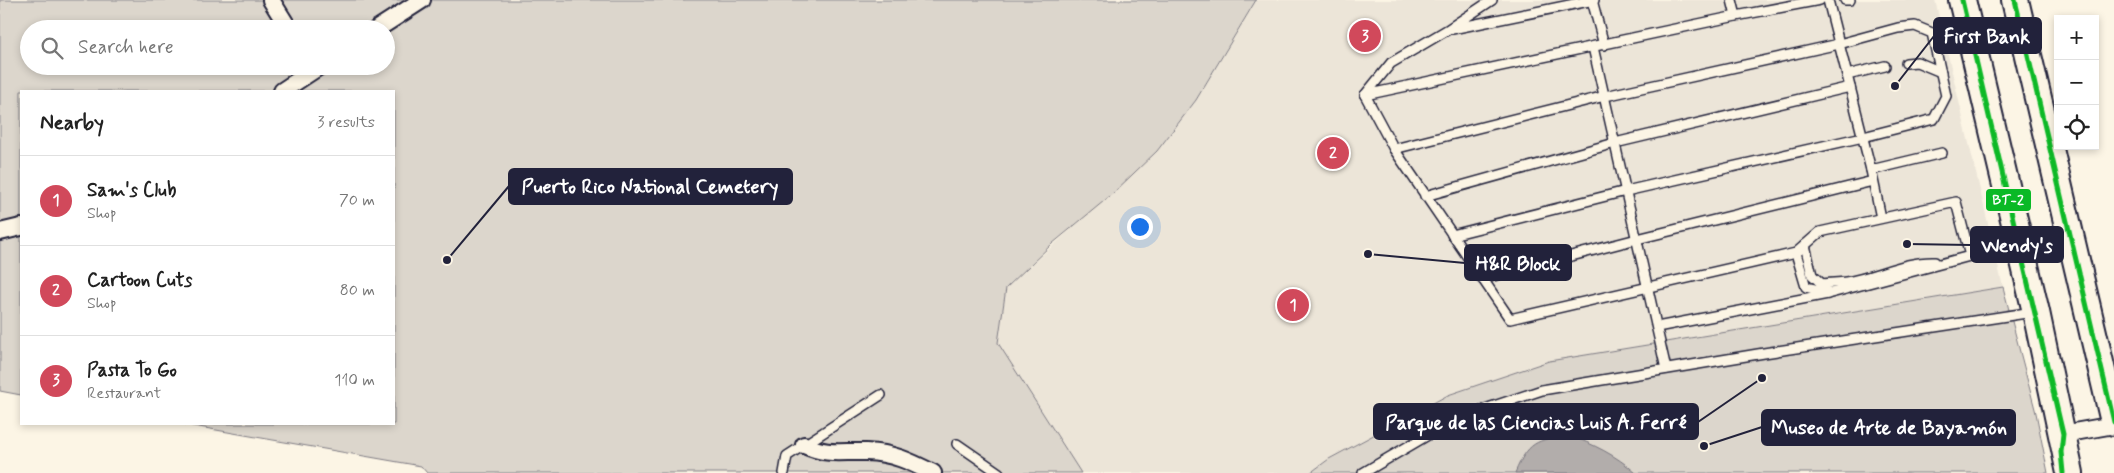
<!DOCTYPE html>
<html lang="en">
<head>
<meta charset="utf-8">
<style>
  body { margin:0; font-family:Mynerve,sans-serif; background:#f2f2f2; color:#222 }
  .controls { position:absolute; right:15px; top:15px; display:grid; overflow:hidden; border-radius:0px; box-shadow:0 2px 8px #0003 }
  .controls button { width:45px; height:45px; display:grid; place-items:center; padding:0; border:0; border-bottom:1px solid #e0e0e0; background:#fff; color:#222; font:25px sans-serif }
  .you { position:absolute; left:1139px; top:226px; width:18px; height:18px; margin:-12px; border:4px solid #fff; border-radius:50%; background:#1a73e8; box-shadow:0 0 0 8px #1a73e833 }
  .badge { display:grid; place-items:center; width:32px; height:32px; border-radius:50%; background:#d1495b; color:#fff; font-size:16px; font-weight:700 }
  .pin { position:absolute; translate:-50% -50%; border:2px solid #fff; box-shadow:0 1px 5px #0006 }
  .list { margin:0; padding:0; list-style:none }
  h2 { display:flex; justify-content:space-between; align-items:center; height:65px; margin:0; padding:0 20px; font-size:21px }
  h2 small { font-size:16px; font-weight:400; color:#767676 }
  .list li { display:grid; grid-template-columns:32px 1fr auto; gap:15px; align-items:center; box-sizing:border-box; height:90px; padding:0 20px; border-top:1px solid #e0e0e0 }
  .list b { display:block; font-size:19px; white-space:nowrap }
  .list p { margin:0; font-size:16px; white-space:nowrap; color:#767676 }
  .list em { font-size:16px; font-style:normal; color:#767676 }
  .icon { flex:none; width:28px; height:28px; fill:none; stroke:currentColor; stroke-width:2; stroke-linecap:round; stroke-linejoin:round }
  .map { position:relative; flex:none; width:2114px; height:473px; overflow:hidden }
  .search { position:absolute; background:#fff; box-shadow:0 2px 8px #0003; left:20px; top:20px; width:375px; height:55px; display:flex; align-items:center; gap:12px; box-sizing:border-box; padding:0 18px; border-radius:28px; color:#767676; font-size:19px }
  .panel { position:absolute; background:#fff; box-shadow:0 2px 8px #0003; left:20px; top:90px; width:375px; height:335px; border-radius:0px }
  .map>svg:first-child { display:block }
</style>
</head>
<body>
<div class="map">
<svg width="2114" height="473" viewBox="0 0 2114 473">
  <rect width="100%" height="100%" fill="#fcf5e5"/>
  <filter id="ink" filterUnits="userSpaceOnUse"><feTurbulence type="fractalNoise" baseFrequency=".02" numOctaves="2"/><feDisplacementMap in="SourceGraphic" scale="10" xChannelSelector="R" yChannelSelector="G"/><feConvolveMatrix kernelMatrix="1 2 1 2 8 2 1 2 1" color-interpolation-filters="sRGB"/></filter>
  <g filter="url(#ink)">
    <polygon fill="#ece5d8" points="1256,0 1935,0 2003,287 1549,361 1448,395 1329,459 1310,473 1081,473 998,343 1006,288 1157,151 1196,100"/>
    <g fill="#dcd6cc" stroke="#7f7c84" fill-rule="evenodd">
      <path d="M 0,0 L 1256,0 L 1196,100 L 1157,151 L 1110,196 L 1052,244 L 1006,288 L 998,343 L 1081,473 L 427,473 L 421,466 L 182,424 L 394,424 L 394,91 L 21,91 L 21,395 L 0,391 ZM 29,29 L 386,29 L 386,66 L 29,66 Z"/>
      <polygon points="2003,287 2036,413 2048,473 1310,473 1329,459 1448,395 1549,361"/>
    </g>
    <path fill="#b2adab" stroke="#78757e" d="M 1568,435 C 1593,444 1616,455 1636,473 L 1515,473 C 1528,442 1536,440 1568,435 Z"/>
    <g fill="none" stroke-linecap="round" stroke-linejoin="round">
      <defs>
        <g id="lane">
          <polyline points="1592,0 1604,45"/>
          <polyline points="1732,0 1736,16"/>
          <polyline points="1828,0 1871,170"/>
          <polyline points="1845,0 1850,0"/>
          <polyline points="1452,29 1594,0"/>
          <polyline points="1593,47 1666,369"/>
          <polyline points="1906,63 1917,62 1941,72"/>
          <polyline points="1847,75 1885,66"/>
          <polyline points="1365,95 1394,149 1510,319 1796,253 1820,232 1956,202 1970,256 1831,293 1806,287 1796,253"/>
          <polyline points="1365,95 1736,16 1820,0"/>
          <polyline points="1365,95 1391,63 1447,30 1492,0"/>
          <polyline points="1394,149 1605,96 1839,44 1898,28 1915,26 1932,33 1946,96 1934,119 1863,137 1626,191 1452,235"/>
          <polyline points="1425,196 1615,143 1850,87"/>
          <polyline points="1881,218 1871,170 1942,153"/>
          <path d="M 1805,245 L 1812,275 L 1822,284 C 1830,283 1839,283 1846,282 C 1877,277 1904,261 1935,262"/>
          <polyline points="1482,279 1637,239 1873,181"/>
          <polyline points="1657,327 1828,294"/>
          <polyline points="957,444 999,473"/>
          <polyline points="784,473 787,456 881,395"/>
          <polyline points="1363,473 1455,419 1542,390 1764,353 2033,312"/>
        </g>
        <g id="street">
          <polyline points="271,0 289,29"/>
          <polyline points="377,29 422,0"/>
          <polyline points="282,91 320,66"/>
          <polyline points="0,232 21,227"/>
          <polyline points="2063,434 2114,425"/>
          <path d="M 804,445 C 829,456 841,451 866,452 C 893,453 909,461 933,473"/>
        </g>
        <g id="primary">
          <polyline points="1962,0 2036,312 2070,473"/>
          <polyline points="2015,0 2114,422"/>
        </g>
      </defs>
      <use href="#lane" stroke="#22223b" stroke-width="12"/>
      <use href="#street" stroke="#22223b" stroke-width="20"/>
      <use href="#primary" stroke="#22223b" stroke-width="30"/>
      <use href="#lane" stroke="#fcf5e5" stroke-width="9"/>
      <use href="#street" stroke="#fcf5e5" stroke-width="16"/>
      <use href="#primary" stroke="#fcf5e5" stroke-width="26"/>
      <defs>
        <g id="bus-1">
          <polyline points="1962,0 2063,434 2061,452 2063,473"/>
          <polyline points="2015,0 2114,422"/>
        </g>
      </defs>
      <use href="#bus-1" stroke="#fcf5e5" stroke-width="9"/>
      <use href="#bus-1" stroke="#0ab926" stroke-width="5"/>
    </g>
  </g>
  <path fill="none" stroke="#22223b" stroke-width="2" d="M1895 86L1934 36M447 260L509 186M1907 244L1971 245M1368 254L1465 263M1762 378L1698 422M1704 446L1762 427"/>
  <g fill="#22223b" stroke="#fcf5e5" stroke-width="2">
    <circle cx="1895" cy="86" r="5"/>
    <circle cx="447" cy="260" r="5"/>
    <circle cx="1907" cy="244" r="5"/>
    <circle cx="1368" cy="254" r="5"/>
    <circle cx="1762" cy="378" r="5"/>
    <circle cx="1704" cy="446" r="5"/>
  </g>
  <g fill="#22223b" stroke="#22223b" stroke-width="2">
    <rect x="1934" y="18" width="107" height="35" rx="5"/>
    <rect x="509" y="169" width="283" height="35" rx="5"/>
    <rect x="1971" y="227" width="92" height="35" rx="5"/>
    <rect x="1465" y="245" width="106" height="35" rx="5"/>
    <rect x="1374" y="404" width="324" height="35" rx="5"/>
    <rect x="1762" y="410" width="253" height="35" rx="5"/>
  </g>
  <g font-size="20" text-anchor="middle" font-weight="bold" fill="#fff">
    <text x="1987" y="43">First Bank</text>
    <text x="650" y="193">Puerto Rico National Cemetery</text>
    <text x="2017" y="252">Wendy's</text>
    <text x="1518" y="270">H&amp;R Block</text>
    <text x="1536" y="429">Parque de las Ciencias Luis A. Ferré</text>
    <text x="1889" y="434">Museo de Arte de Bayamón</text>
  </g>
  <rect stroke="#fcf5e5" stroke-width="2" x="1985" y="188" width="47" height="24" rx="5" fill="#0ab926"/>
  <g font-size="14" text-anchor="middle" font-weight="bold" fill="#fff">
    <text x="2008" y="204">BT-2</text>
  </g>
</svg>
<div class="controls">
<button>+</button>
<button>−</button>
<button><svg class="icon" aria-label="locate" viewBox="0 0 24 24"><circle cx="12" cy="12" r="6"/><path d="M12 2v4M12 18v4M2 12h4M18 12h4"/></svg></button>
</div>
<div class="you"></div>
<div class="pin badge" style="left:1293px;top:305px">1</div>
<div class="pin badge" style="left:1333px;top:153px">2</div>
<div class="pin badge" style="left:1365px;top:36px">3</div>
<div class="search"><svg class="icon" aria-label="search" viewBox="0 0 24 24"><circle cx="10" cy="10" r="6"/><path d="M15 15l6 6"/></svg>Search here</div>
<section class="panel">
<h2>Nearby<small>3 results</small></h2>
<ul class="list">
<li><span class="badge">1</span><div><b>Sam's Club</b><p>Shop</p></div><em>70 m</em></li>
<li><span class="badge">2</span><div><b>Cartoon Cuts</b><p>Shop</p></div><em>80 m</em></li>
<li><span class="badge">3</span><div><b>Pasta To Go</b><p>Restaurant</p></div><em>110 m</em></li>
</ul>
</section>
</div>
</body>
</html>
